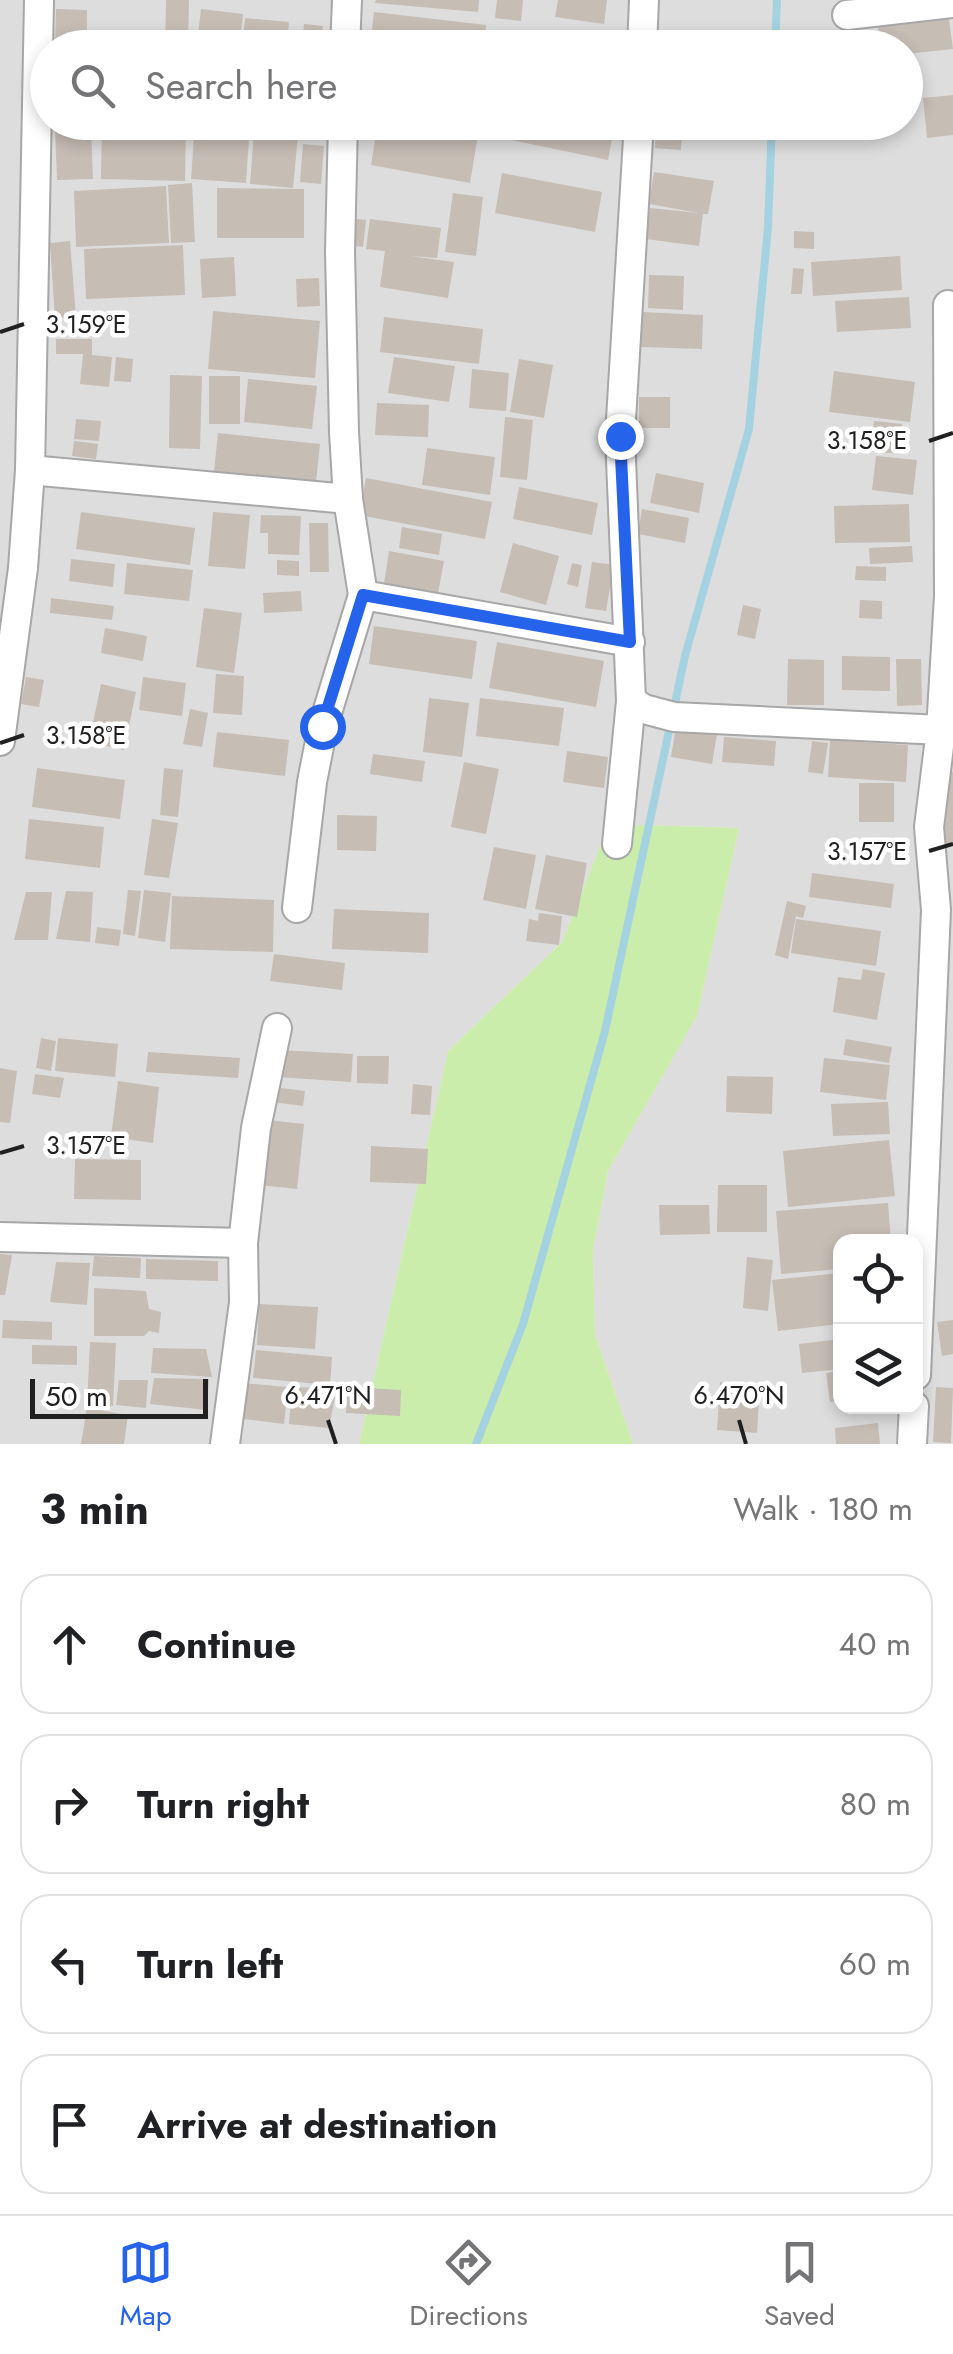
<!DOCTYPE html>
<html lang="en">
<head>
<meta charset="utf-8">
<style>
  body { margin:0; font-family:Jost,sans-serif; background:#f6f6f6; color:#202124 }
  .controls { position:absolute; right:30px; bottom:30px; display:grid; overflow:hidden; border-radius:20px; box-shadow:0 5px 15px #0003 }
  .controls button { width:90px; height:90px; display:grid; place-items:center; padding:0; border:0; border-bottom:2px solid #e0e0e0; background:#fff; color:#202124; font:50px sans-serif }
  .scale { position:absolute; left:30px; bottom:25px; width:178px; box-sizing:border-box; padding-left:10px; border:5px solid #202020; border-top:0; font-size:28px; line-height:35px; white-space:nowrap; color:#202020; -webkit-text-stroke:8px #fff; paint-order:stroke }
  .stop { position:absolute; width:30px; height:30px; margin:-22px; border:8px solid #2563eb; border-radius:50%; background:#fff }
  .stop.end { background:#2563eb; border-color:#fff; box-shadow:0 2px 10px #0008 }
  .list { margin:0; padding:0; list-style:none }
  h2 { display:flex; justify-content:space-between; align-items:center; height:130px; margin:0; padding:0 40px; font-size:42px }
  h2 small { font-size:32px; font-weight:400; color:#757577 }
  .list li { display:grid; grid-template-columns:65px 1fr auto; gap:30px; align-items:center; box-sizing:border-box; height:140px; margin:0 20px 20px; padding:0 20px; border:2px solid #e0e0e0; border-radius:30px }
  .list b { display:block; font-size:38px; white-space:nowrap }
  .list em { font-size:32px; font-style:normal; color:#757577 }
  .icon { flex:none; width:55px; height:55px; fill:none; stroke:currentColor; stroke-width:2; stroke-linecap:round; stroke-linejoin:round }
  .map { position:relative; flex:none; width:953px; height:1444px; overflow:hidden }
  .search { position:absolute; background:#fff; box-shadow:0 5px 15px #0003; left:30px; right:30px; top:30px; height:110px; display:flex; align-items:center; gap:25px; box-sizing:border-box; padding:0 35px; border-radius:55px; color:#757577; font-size:38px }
  .sheet { height:770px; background:#fff }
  nav { display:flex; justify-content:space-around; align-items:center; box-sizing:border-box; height:140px; border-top:2px solid #e0e0e0; background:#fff; font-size:28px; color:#757577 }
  nav a { display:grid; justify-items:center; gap:5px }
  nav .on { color:#2563eb }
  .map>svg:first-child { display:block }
</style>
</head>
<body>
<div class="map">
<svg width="953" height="1444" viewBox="0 0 953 1444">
  <rect width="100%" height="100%" fill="#f1eee6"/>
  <path fill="#dedddd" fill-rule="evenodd" d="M 0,0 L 953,0 L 953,1444 L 633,1444 L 595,1335 L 593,1250 L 608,1171 L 697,1015 L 739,828 L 609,824 L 562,942 L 448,1051 L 359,1444 L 0,1444 ZM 48,48 L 906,48 L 906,122 L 48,122 ZM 840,1242 L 916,1242 L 916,1406 L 840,1406 Z"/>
  <polygon fill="#cbedab" points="609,824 739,828 697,1016 608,1171 593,1250 595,1335 633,1444 359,1444 448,1051 562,942"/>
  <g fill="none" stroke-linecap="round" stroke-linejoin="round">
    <g stroke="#a5d2e0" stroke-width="8">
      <polyline points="775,48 777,0"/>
      <polyline points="476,1444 523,1324 605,1031 685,656 749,429 768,227 772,122"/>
    </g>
  </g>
  <g fill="#c6bdb5">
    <polygon points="166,0 189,0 188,48 165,48"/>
    <polygon points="376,0 479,0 478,12 375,3"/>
    <polygon points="497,0 523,0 521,21 495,18"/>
    <polygon points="558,0 607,0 604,24 555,17"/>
    <polygon points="56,9 87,10 87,48 55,48"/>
    <polygon points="201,9 243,14 239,48 197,43"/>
    <polygon points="374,12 486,25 484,48 370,48"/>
    <polygon points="948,12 953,49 906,54 906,48 881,48 877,20"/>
    <polygon points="245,18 289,22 287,48 242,48"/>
    <polygon points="304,24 323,26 320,48 302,48"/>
    <polygon points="556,31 616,41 615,48 553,48"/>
    <polygon points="679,33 731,43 731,48 676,48"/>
    <polygon points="953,95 953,135 927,138 923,98"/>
    <polygon points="195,122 250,124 246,183 191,179"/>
    <polygon points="378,122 407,122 478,135 470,183 371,165"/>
    <polygon points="515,122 615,122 608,160 511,140"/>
    <polygon points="657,122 683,122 681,150 655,148"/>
    <polygon points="102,123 186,125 185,181 101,179"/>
    <polygon points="91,127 93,179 57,180 55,128"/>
    <polygon points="254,132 298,136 293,188 250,184"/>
    <polygon points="303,144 324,146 321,184 300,182"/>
    <polygon points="654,172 714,181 708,214 703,214 699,246 646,239 650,208 699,213 649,204"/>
    <polygon points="502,173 602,192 595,232 495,213"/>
    <polygon points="192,183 195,242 171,243 168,185"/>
    <polygon points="166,186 169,243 76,247 74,191"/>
    <polygon points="217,188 304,189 304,238 217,238"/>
    <polygon points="453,193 483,197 476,256 445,252"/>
    <polygon points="351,218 366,220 363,247 348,245"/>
    <polygon points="370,219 441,228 437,258 410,256 454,262 448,298 380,287 385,251 366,249"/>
    <polygon points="794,231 814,232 814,249 794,248"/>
    <polygon points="70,241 76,317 55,318 50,243"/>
    <polygon points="183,245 185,295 86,299 84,249"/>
    <polygon points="900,256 902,290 813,296 811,262"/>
    <polygon points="234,257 236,296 202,298 200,259"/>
    <polygon points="793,268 804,269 802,294 791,294"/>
    <polygon points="649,275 684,276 683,310 648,308"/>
    <polygon points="319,278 320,306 297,307 296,279"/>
    <polygon points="909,297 911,328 837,332 835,301"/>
    <polygon points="213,311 320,321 315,378 208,369"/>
    <polygon points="642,312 703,315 702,349 641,347"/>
    <polygon points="384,317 483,329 479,364 380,352"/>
    <polygon points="56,339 92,339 92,355 112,357 109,387 80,384 83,354 56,354"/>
    <polygon points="116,357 133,359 131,382 114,381"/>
    <polygon points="394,357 455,366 449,402 388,393"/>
    <polygon points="519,359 553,365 544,418 510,412"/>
    <polygon points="472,369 509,373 506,411 469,408"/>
    <polygon points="834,371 915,382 910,422 829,412"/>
    <polygon points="170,375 202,376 200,449 169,448"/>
    <rect x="209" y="376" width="31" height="48"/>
    <polygon points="248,379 317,386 312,429 244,422"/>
    <rect x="639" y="397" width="31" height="31"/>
    <polygon points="377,403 429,405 428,437 375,435"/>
    <polygon points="505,417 533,420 527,480 500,477"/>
    <polygon points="76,419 101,421 99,441 74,439"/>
    <polygon points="874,421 902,424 899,454 870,451"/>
    <polygon points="218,433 320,444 316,482 214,472"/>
    <polygon points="74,441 98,444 96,459 72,456"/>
    <polygon points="427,448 495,457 490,495 422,485"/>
    <polygon points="876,456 917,460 913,495 872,490"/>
    <polygon points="656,473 704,483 699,513 650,503"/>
    <polygon points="366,478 492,502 485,539 359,515"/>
    <polygon points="519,487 598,503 592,535 513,519"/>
    <polygon points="909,504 910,542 835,543 834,506"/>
    <polygon points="642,509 689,518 685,543 638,534"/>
    <polygon points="81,512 195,528 190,565 76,549"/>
    <polygon points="213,512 250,515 245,569 208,566"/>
    <polygon points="261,515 301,516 299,555 268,554 268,533 260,533"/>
    <polygon points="309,523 328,523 329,572 310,572"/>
    <polygon points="402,527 442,534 439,555 399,548"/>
    <polygon points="513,543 559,556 546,605 500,592"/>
    <polygon points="912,546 913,562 870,564 869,548"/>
    <polygon points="389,551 444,561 438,593 384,583"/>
    <polygon points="71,559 115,564 113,587 69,581"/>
    <polygon points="277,560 299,561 299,576 277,575"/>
    <polygon points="592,562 614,565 606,611 585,608"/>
    <polygon points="127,563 193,570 189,601 124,594"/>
    <polygon points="572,563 582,565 578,587 567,584"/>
    <polygon points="856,566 886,567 886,581 855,580"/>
    <polygon points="301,591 302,611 264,613 263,593"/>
    <polygon points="51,598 114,606 112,620 50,613"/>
    <polygon points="860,600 882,601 882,619 859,618"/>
    <polygon points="743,605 761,609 755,639 737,635"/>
    <polygon points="204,608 242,613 234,673 196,667"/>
    <polygon points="374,626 477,641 472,679 369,664"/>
    <polygon points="105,628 147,636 143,661 101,653"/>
    <polygon points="497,642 604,661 596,707 489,688"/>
    <polygon points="842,656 890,657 890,691 842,690"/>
    <polygon points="788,659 824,660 824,705 787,705"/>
    <polygon points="896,659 921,659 922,705 897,706"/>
    <polygon points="216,674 244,676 242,715 213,713"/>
    <polygon points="26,677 44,680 39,707 21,704"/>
    <polygon points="143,677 186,683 182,716 139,710"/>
    <polygon points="101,684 136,692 124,750 89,742"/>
    <polygon points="429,698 469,703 462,757 423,752"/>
    <polygon points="480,698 564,708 559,746 476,736"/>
    <polygon points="190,709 208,713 202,747 183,744"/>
    <polygon points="676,727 717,734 712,764 671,757"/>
    <polygon points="217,732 289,740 285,776 213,767"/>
    <polygon points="724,737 776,741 774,766 722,762"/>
    <polygon points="830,740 908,745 906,782 828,777"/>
    <polygon points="812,741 828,743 823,774 808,772"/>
    <polygon points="567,751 608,757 604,788 563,782"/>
    <polygon points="373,754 425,761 422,782 370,774"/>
    <polygon points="464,762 499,769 486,834 451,827"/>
    <polygon points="37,768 125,780 120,819 32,807"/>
    <polygon points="164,768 183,770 178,817 160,815"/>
    <polygon points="943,771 953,772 953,845 940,844"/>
    <rect x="859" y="783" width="35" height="39"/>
    <polygon points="337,815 377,816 376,851 337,850"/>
    <polygon points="29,819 104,827 100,868 25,859"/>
    <polygon points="152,819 178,823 169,878 144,875"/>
    <polygon points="494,847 536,855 526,909 483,900"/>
    <polygon points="546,855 587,863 577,917 535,909"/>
    <polygon points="812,873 894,884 891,908 809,897"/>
    <polygon points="128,890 141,891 135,936 123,934"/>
    <polygon points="144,890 171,893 165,942 138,938"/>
    <polygon points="66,891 93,892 90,942 56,939"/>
    <polygon points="26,892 52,892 48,940 14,940"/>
    <polygon points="172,896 274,900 273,952 170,949"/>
    <polygon points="787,901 806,906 803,918 796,916 788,959 775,955"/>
    <polygon points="334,909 429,913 428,953 332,949"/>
    <polygon points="539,913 562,916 559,945 526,941 529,919 538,921"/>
    <polygon points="796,919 881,931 876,966 791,953"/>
    <polygon points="97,927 121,930 119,946 95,943"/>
    <polygon points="274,954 345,963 342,990 270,981"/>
    <polygon points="863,969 885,973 877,1020 833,1012 838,977 861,980"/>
    <polygon points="41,1038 56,1041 51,1071 36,1068"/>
    <polygon points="58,1038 118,1044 115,1077 55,1071"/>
    <polygon points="846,1039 892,1047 889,1063 843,1055"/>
    <polygon points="279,1050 353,1054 351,1082 277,1077"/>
    <polygon points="148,1052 240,1058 238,1078 146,1072"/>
    <polygon points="357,1056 389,1056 388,1084 357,1083"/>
    <polygon points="824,1058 890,1065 886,1100 820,1092"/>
    <polygon points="0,1068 17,1071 10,1123 0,1122"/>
    <polygon points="35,1074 64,1078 60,1098 32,1094"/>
    <polygon points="727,1076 773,1077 772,1114 726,1112"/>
    <polygon points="118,1081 159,1087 153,1143 111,1137"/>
    <polygon points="413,1084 432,1086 430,1115 411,1114"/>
    <polygon points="274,1087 305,1091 303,1106 272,1102"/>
    <polygon points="888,1102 890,1134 833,1136 831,1104"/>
    <polygon points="268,1120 304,1124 297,1189 260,1185"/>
    <polygon points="889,1140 895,1196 788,1207 783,1151"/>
    <polygon points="371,1146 428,1149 426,1184 370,1182"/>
    <polygon points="75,1159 141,1160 141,1200 74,1199"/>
    <polygon points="718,1185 767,1185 767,1232 717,1232"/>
    <polygon points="888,1203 891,1242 840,1242 840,1269 781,1274 776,1211"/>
    <polygon points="659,1205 709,1205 710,1234 660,1235"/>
    <polygon points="0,1254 12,1255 5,1295 0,1295"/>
    <polygon points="94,1256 141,1258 140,1278 92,1276"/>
    <polygon points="747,1257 773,1260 768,1311 743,1308"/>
    <polygon points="146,1259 218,1261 218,1281 146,1279"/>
    <polygon points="56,1262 90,1263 87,1305 50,1302"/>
    <polygon points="840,1273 840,1324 778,1331 772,1280"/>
    <polygon points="94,1288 146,1291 149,1309 161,1312 159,1333 149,1331 144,1336 94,1336"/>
    <polygon points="259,1304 318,1307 315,1349 257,1345"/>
    <polygon points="3,1320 52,1322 52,1340 2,1338"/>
    <polygon points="953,1320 953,1354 942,1356 937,1322"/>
    <polygon points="840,1339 840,1369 802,1373 799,1344"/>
    <polygon points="90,1342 116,1343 113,1406 87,1404"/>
    <polygon points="32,1345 77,1346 77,1365 32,1364"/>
    <polygon points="153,1348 206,1349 212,1377 151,1373"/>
    <polygon points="256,1350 332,1357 330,1385 253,1378"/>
    <polygon points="840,1371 840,1401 830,1402 826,1373"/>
    <polygon points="154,1378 209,1379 207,1410 150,1404"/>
    <polygon points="119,1380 148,1380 146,1408 116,1405"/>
    <polygon points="720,1382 760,1385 757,1433 717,1430"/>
    <polygon points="241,1383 288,1387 284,1424 236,1418"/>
    <polygon points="292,1387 320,1388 321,1395 335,1397 329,1428 289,1424"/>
    <polygon points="348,1387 401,1390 400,1416 346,1413"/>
    <polygon points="936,1387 953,1388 951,1443 933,1442"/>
    <polygon points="87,1408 128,1415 124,1444 81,1444"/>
    <polygon points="878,1423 880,1444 836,1444 835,1428"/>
  </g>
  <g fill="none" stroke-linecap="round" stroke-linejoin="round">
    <defs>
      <g id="minor">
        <polyline points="847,15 953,3"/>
        <polyline points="345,48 347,0"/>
        <polyline points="642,48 644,0"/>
        <polyline points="948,305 949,596 941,730 953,731"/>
        <polyline points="30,470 348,499"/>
        <polyline points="363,595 630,642"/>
        <polyline points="631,701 644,709 674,717 941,730 929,827 936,910 916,1375"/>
        <polyline points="0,741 23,568 30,470 39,0"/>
        <polyline points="617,844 631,701 620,436 639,122"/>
        <polyline points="297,908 312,782 323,726 363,595 348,499 344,432 340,251 343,122"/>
        <polyline points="0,1237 243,1243"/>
        <polyline points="225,1444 244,1302 243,1243 256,1128 277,1028"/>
        <polyline points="912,1444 914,1406"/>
      </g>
    </defs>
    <use href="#minor" stroke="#a7a7a7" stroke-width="32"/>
    <use href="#minor" stroke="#fff" stroke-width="28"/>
  </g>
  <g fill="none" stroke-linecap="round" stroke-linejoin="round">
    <polyline stroke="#2563eb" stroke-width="12" points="322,726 363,595 630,642 620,436"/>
  </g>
  <path fill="none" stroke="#202020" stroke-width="4" d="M 0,332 L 24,324M 929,441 L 953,433M 0,743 L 24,735M 929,851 L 953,844M 0,1153 L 24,1146M 328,1420 L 336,1444M 739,1420 L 746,1444"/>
  <g font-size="25" text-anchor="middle" fill="#202020" stroke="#fff" stroke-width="9" stroke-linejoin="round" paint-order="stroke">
    <text x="86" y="333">3.159°E</text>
    <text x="867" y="449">3.158°E</text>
    <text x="86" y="744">3.158°E</text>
    <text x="867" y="860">3.157°E</text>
    <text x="86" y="1154">3.157°E</text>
    <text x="328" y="1404">6.471°N</text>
    <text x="739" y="1404">6.470°N</text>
  </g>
</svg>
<div class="controls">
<button><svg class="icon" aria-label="locate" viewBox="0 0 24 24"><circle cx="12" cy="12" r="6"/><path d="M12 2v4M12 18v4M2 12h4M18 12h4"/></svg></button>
<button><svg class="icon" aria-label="layers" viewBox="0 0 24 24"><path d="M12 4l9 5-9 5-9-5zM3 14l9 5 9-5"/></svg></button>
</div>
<div class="scale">50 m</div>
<div class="stop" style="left:322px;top:726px"></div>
<div class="stop end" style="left:620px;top:436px"></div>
<div class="search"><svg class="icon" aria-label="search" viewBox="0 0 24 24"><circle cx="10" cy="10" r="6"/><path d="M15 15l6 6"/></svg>Search here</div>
</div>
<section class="sheet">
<h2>3 min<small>Walk · 180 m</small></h2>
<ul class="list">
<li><svg class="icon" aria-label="ahead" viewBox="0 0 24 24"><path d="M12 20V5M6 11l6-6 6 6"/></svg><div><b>Continue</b></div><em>40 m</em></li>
<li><svg class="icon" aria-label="right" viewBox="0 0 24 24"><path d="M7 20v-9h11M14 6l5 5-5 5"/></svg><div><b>Turn right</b></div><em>80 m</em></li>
<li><svg class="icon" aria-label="left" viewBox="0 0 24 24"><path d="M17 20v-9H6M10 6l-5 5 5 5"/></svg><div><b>Turn left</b></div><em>60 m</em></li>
<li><svg class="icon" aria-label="arrive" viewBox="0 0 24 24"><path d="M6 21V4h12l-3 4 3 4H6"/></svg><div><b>Arrive at destination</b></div></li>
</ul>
</section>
<nav>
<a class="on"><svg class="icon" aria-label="map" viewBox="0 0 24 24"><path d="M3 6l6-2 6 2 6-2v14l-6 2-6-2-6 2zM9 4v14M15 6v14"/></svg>Map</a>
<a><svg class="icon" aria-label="directions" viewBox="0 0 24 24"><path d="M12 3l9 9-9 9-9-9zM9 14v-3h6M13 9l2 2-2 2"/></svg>Directions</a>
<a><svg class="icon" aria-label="saved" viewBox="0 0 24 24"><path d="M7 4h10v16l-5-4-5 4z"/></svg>Saved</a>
</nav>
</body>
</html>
